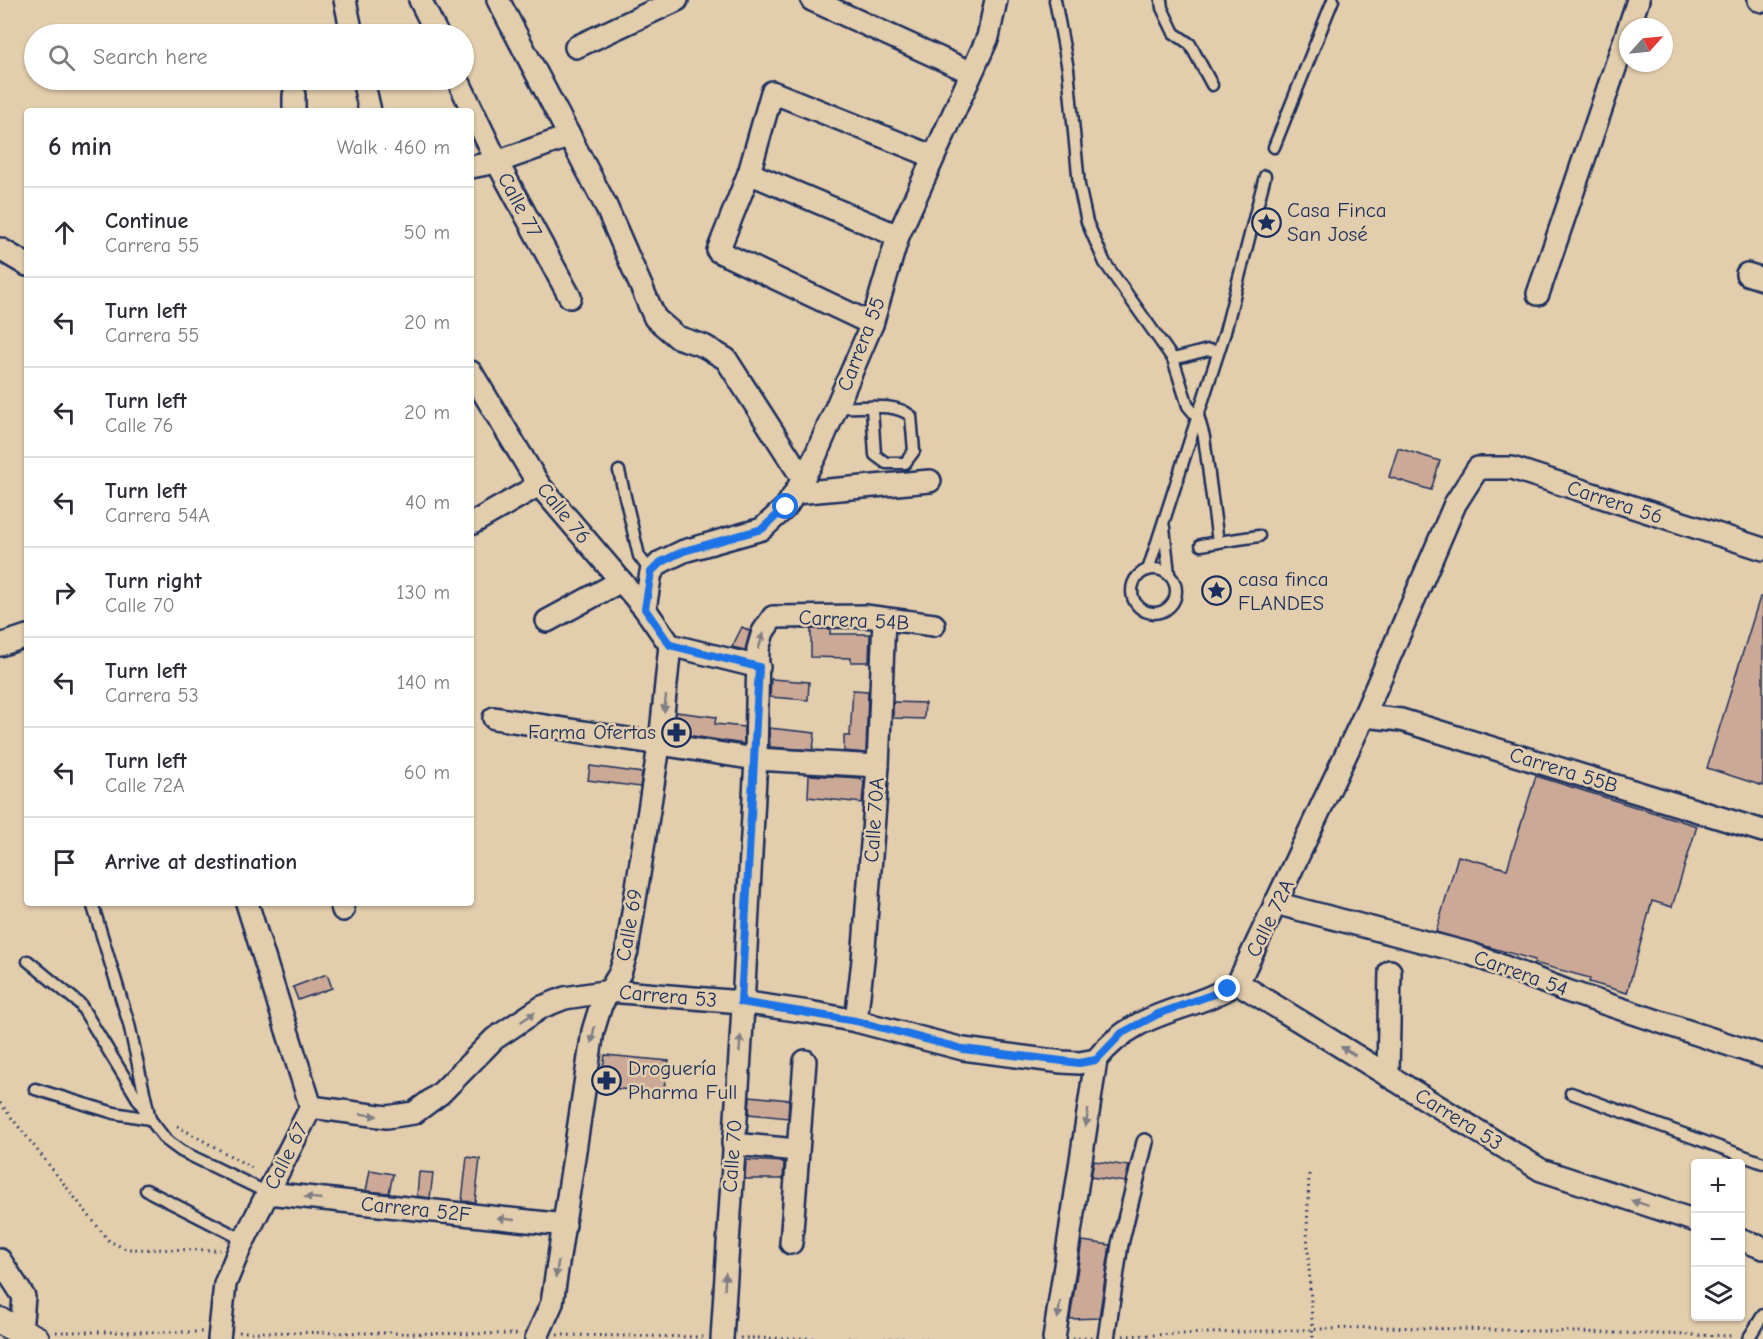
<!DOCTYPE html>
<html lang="en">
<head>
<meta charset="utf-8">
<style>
  body { margin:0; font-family:"Comic Neue",sans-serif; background:#f2f2f3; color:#2b2b33 }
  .controls { position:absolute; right:18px; bottom:18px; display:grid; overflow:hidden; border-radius:6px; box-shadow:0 2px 4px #0004 }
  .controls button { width:54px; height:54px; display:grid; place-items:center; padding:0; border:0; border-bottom:2px solid #e1e1e2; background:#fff; color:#2b2b33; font:30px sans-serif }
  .compass { position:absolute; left:1619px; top:18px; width:54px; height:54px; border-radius:50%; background:#fff; box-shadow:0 2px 4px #0004; rotate:63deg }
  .stop { position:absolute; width:18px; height:18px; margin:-14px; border:4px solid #1a73e8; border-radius:50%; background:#fff }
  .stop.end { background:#1a73e8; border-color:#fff; box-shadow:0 2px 6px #0008 }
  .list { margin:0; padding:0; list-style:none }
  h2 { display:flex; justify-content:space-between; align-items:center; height:78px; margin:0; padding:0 24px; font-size:26px }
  h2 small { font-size:20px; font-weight:400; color:#7c7c81 }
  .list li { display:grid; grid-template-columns:39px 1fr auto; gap:18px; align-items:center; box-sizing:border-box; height:90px; padding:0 24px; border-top:2px solid #e1e1e2 }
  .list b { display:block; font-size:22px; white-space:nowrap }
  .list p { margin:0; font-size:20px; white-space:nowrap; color:#7c7c81 }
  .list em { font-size:20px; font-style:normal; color:#7c7c81 }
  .icon { flex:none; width:33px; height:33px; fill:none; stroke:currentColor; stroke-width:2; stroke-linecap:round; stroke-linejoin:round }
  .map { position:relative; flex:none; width:1763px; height:1339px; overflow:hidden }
  .search { position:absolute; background:#fff; box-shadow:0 2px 4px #0004; left:24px; top:24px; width:450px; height:66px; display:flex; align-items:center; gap:15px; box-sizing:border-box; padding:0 21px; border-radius:33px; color:#7c7c81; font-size:22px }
  .panel { position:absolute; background:#fff; box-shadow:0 2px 4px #0004; left:24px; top:108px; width:450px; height:798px; border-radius:6px }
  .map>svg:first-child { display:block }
</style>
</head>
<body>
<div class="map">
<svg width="1763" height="1339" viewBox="0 0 1763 1339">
  <rect width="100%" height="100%" fill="#e2cdac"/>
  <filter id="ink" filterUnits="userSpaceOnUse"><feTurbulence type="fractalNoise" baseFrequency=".0167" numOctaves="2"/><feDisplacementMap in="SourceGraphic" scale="12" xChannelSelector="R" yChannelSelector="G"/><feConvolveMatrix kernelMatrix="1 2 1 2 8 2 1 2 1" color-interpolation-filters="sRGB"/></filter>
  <g filter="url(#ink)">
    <g fill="#cca996" stroke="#1b2f5e" stroke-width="1.5">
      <polygon points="1398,448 1440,461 1431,490 1389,477"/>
      <polygon points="1760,597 1763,597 1763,786 1707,768"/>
      <polygon points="742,627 750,631 745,650 732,647"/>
      <polygon points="811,629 830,629 830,634 870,634 869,662 851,662 851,658 811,657"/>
      <polygon points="771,679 809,682 808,700 770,697"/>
      <polygon points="853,690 868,691 866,753 844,751 844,736 850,736"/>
      <polygon points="893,702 925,703 924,719 893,718"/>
      <polygon points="676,712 716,717 715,724 744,727 744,744 674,733"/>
      <polygon points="769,728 815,733 813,750 770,747"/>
      <polygon points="590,766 642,773 640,787 588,780"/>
      <polygon points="809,775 860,778 864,782 862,803 808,797"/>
      <polygon points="1536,776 1697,826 1672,907 1652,901 1627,993 1589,982 1590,978 1534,963 1535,960 1436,932 1458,856 1507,869"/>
      <polygon points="327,974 332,988 298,1000 293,987"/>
      <polygon points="605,1055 669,1061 663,1093 600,1087"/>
      <polygon points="750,1096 789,1100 788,1118 749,1114"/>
      <polygon points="467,1157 480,1159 475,1202 462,1201"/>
      <polygon points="746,1160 784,1162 783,1179 745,1179"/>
      <polygon points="1094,1161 1129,1166 1125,1182 1091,1177"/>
      <polygon points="370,1170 393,1174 389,1193 366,1191"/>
      <polygon points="419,1172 433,1173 430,1198 417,1196"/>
      <polygon points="1082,1241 1110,1245 1099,1318 1070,1319"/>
    </g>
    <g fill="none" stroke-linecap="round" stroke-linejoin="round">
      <defs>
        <g id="service">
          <polyline points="1055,0 1068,69 1079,185 1087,222 1105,263 1173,359 1188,406 1199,419 1204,437 1218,542 1259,536"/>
          <polyline points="1161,0 1162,8 1174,33 1190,44 1212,85"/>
          <polyline points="1274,147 1333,0"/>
          <polyline points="1173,359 1208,350 1218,351"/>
          <path d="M 837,407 C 860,409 893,401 911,416 L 914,451 L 905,463 L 886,463 L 875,455 L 872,408"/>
          <polyline points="619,471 639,556 651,572"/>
          <polyline points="1164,527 1169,574"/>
          <polyline points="1201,545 1218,542"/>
          <circle cx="1154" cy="591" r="22"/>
          <polyline points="1148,570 1225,332 1265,176"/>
          <polyline points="28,961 80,1004 150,1119 166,1140 181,1151 268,1193"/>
          <polyline points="35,1089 114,1113 150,1119 129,1024 92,903"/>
          <polyline points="1571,1093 1763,1163"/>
          <polyline points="146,1190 244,1240"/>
          <polyline points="1748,1339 1763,1315"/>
        </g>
        <polyline id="pedestrian" points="1106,1339 1120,1244 1145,1142"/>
        <g id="minor">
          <polyline points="345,0 352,34"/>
          <polyline points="420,0 437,34"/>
          <polyline points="498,0 605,204 655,318 677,337 704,346 726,359 803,479"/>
          <polyline points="812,0 970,72"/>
          <polyline points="1759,0 1763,1"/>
          <polyline points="1629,27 1638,0"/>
          <polyline points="576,47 677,0"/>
          <polyline points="363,80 370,111"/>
          <polyline points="458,80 497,162 570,297"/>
          <polyline points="294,95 294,111"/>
          <polyline points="471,167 497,162 570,136"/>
          <polyline points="749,173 898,236"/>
          <polyline points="0,249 27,265"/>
          <polyline points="1747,274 1763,279"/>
          <polyline points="1538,294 1628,30"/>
          <polyline points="872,324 718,251 749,173 772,92 932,156"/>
          <polyline points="471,372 539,485 645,609 670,645"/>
          <polyline points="795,493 930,481"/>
          <polyline points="471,524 539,485"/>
          <polyline points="645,609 651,572 661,562 684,551 762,529 786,507 795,493 815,457 872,324 898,236 988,37 996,0"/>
          <polyline points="547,621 621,581"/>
          <polyline points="0,645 27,636"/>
          <polyline points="670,645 759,667"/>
          <polyline points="1364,716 1401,720 1763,831"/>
          <polyline points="494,718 756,759 878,766"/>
          <polyline points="341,903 343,910"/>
          <polyline points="1275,903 1471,954 1567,991 1763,1056"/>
          <polyline points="1238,983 1541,1170 1696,1221"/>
          <polyline points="856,1021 863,960 878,766 884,619"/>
          <polyline points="1388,1075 1390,971"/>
          <polyline points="311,1107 387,1117 414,1113 441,1093 494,1039 542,1007 565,998 610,991 741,1002 809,1012 856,1021 963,1049 1062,1062 1079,1063 1096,1060"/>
          <polyline points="733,1144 797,1150"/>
          <polyline points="268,1193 565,1225"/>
          <polyline points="1740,1239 1763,1248"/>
          <polyline points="791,1243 805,1061"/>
          <polyline points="0,1260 24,1297 21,1331"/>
          <polyline points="219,1339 225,1284 239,1250 311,1107 247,903"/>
          <polyline points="536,1339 552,1303 593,1031 601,1005 620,973 627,951 661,733 670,645"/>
          <polyline points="722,1339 742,1024 756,759 758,649 763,632 773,617 865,616 934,625"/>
          <path d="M 1054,1339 L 1096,1060 C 1137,1008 1187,1014 1238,983 L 1364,716 L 1455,504 L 1478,468 L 1512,468 L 1763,549"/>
        </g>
        <polyline id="tertiary" points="0,1321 36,1339"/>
      </defs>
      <use href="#service" stroke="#1b2f5e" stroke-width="15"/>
      <use href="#pedestrian" stroke="#1b2f5e" stroke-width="20"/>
      <use href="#minor" stroke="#1b2f5e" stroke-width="26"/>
      <use href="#tertiary" stroke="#1b2f5e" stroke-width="30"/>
      <g stroke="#1b2f5e" stroke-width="3" stroke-dasharray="1.5 4.5" stroke-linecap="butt">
        <polyline points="0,1103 109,1241 126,1249 220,1250"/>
        <polyline points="177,1126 252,1168"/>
        <polyline points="1309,1174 1307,1231 1313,1339"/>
        <polyline points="56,1332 202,1332"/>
        <polyline points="239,1332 517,1334"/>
        <polyline points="557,1335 703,1337"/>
        <polyline points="1123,1336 1382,1327 1734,1336"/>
        <polyline points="740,1338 927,1339"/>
        <polyline points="1072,1339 1093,1337"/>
      </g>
      <use href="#service" stroke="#e2cdac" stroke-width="10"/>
      <use href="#pedestrian" stroke="#e2cdac" stroke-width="15"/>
      <use href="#minor" stroke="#e2cdac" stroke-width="21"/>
      <use href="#tertiary" stroke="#e2cdac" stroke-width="26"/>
    </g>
    <defs><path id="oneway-solid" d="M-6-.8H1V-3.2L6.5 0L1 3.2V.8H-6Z" transform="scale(1.5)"/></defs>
    <g fill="#7e7e85">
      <use href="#oneway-solid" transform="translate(761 641) rotate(-73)"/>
      <use href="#oneway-solid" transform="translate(665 704) rotate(97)"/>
      <use href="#oneway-solid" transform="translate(528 1017) rotate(-34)"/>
      <use href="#oneway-solid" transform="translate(593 1035) rotate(100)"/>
      <use href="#oneway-solid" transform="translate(740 1044) rotate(-86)"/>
      <use href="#oneway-solid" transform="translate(1348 1051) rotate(-149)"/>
      <use href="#oneway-solid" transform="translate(369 1115) rotate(7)"/>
      <use href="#oneway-solid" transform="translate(1087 1118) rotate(98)"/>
      <use href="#oneway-solid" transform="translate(313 1198) rotate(-174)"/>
      <use href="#oneway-solid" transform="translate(1640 1203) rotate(-162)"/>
      <use href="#oneway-solid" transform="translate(506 1219) rotate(-174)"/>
      <use href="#oneway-solid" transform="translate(557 1269) rotate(99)"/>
      <use href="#oneway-solid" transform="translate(725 1281) rotate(-87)"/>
      <use href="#oneway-solid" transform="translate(1059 1310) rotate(98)"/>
    </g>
  </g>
  <g fill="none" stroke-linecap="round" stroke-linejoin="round" filter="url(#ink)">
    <polyline stroke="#1a73e8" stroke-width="8" points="786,507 762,529 684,551 661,562 651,572 645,609 670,645 759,667 741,1002 856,1021 963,1049 1079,1063 1096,1060 1122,1033 1158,1014 1228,989"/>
  </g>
  <defs>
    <symbol id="sight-ring" viewBox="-11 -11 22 22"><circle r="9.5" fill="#e2cdac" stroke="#1b2f5e" stroke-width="1.5"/><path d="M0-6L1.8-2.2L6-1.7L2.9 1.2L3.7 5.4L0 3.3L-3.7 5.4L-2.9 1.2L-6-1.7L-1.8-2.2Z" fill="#1b2f5e"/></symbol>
    <symbol id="pharmacy-ring" viewBox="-11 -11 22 22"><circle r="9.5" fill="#e2cdac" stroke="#1b2f5e" stroke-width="1.5"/><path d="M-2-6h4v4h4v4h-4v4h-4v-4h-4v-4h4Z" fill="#1b2f5e"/></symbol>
  </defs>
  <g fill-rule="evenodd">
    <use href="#sight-ring" x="1250" y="206" width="33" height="33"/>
    <use href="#sight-ring" x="1200" y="574" width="33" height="33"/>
    <use href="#pharmacy-ring" x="660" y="716" width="33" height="33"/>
    <use href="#pharmacy-ring" x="590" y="1064" width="33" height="33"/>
  </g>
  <g text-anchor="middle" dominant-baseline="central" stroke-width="5" stroke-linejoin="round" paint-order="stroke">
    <g font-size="21" fill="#1b2f5e" stroke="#e2cdac">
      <text transform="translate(520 205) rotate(62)">Calle 77</text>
      <text transform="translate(861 344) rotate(-69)">Carrera 55</text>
      <text transform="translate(1615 502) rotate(18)">Carrera 56</text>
      <text transform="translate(564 513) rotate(51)">Calle 76</text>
      <text transform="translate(854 620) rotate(3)">Carrera 54B</text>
      <text transform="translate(1564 770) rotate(17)">Carrera 55B</text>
      <text transform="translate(874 820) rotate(-86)">Calle 70A</text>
      <text transform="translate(1270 918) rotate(-64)">Calle 72A</text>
      <text transform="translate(629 925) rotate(-80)">Calle 69</text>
      <text transform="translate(1521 973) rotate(20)">Carrera 54</text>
      <text transform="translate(668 996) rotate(5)">Carrera 53</text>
      <text transform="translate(1459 1119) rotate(32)">Carrera 53</text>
      <text transform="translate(286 1156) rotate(-63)">Calle 67</text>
      <text transform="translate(732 1156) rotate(-86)">Calle 70</text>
      <text transform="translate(416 1209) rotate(6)">Carrera 52F</text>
    </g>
    <g font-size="21" fill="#1b2f5e" stroke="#e2cdac" text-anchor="start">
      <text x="1287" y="210">Casa Finca<tspan x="1287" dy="24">San José</tspan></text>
      <text x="1238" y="579">casa finca<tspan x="1238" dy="24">FLANDES</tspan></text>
      <text x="656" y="732" text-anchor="end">Farma Ofertas</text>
      <text x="628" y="1068">Droguería<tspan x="628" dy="24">Pharma Full</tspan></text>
    </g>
  </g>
</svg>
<div class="controls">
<button>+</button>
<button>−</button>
<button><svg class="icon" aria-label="layers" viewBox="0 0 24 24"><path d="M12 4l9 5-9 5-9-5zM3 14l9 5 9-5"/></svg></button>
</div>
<svg class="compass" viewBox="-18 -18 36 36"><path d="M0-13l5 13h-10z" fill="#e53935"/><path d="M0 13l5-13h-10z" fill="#7c7c81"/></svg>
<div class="stop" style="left:786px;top:507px"></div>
<div class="stop end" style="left:1228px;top:989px"></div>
<div class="search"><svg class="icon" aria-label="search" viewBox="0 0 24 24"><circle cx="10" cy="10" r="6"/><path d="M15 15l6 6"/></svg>Search here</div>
<section class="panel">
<h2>6 min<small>Walk · 460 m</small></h2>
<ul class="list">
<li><svg class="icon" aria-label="ahead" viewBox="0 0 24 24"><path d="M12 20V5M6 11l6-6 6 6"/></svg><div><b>Continue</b><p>Carrera 55</p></div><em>50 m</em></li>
<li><svg class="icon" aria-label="left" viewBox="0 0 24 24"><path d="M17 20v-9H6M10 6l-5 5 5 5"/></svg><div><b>Turn left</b><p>Carrera 55</p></div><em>20 m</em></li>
<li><svg class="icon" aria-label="left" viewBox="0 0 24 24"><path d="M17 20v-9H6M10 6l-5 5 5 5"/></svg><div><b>Turn left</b><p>Calle 76</p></div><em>20 m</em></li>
<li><svg class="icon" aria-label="left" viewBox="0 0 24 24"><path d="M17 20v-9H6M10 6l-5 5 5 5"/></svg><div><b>Turn left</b><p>Carrera 54A</p></div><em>40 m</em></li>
<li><svg class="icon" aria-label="right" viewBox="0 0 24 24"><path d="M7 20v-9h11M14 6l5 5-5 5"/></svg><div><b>Turn right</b><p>Calle 70</p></div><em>130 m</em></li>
<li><svg class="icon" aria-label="left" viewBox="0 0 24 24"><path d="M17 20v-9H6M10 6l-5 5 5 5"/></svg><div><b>Turn left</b><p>Carrera 53</p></div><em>140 m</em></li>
<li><svg class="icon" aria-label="left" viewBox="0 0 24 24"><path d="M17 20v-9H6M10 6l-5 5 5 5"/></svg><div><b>Turn left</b><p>Calle 72A</p></div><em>60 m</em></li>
<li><svg class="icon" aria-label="arrive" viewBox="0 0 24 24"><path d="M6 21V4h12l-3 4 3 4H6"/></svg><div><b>Arrive at destination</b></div></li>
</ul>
</section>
</div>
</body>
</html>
